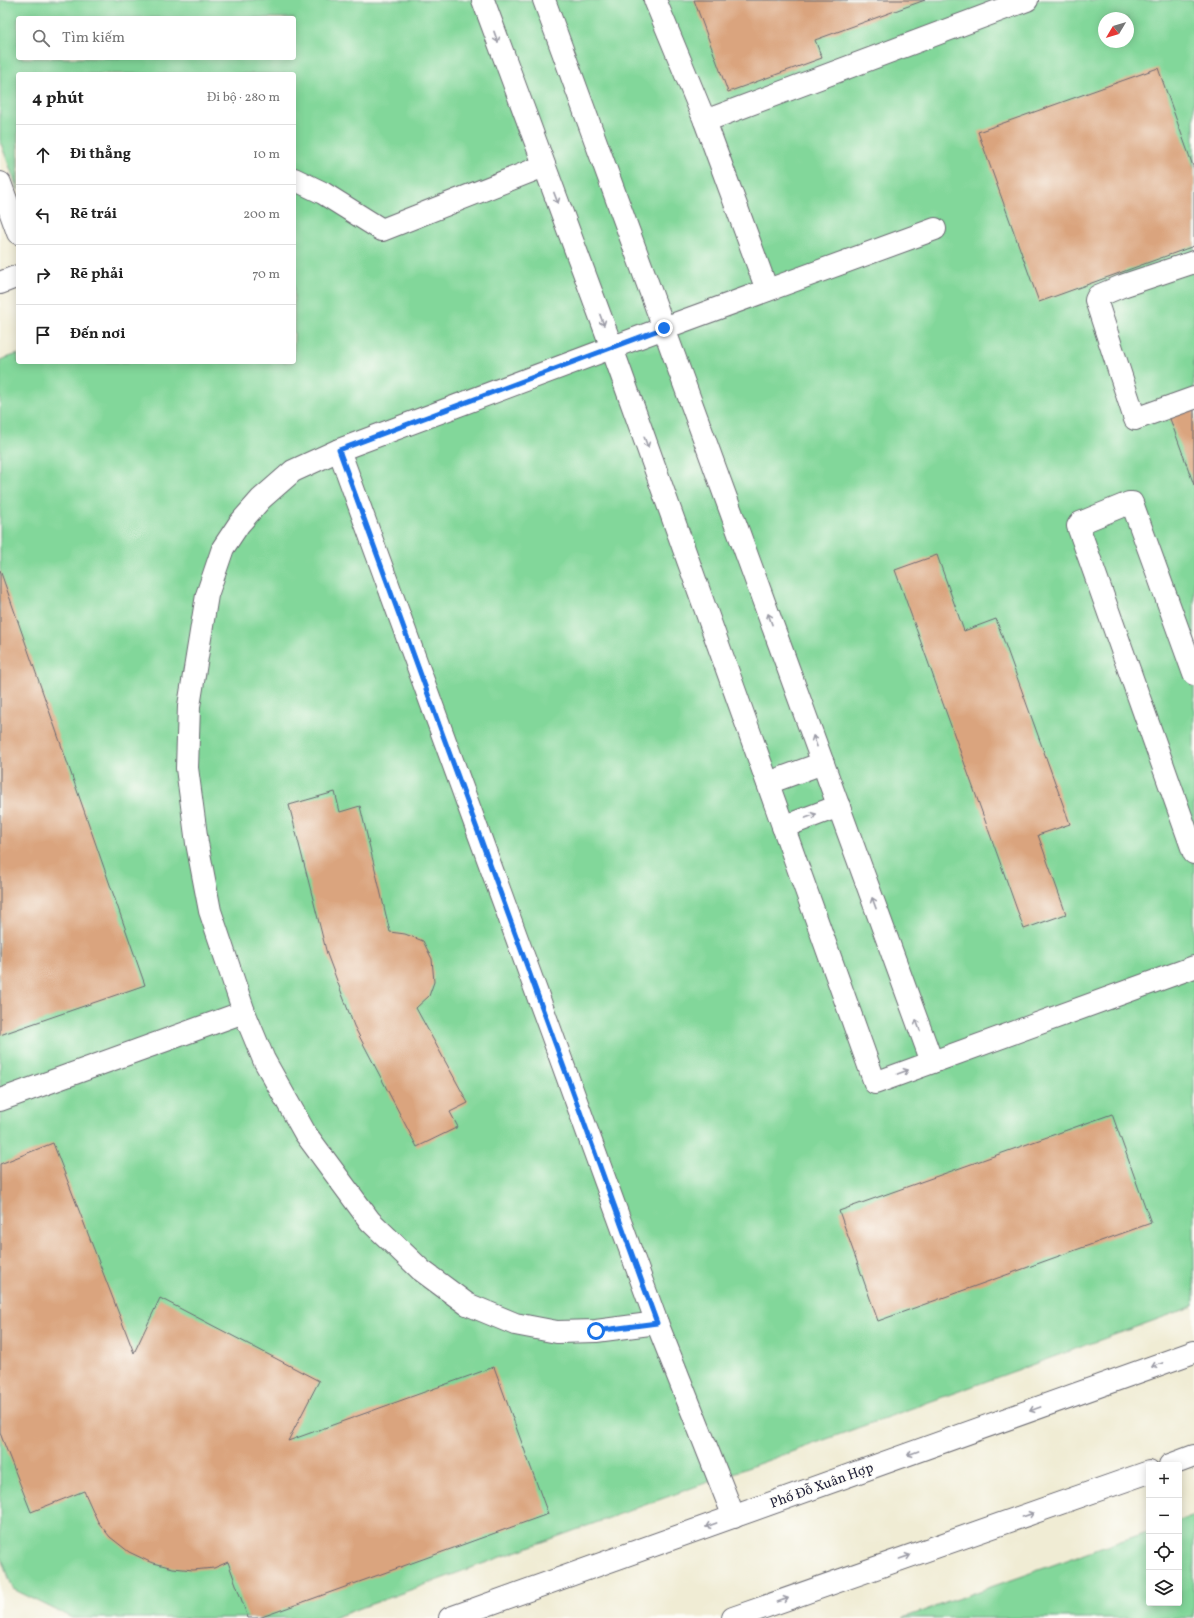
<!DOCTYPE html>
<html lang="vi">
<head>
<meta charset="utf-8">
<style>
  body { margin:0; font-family:Vollkorn,serif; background:#f6f6f6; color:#222 }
  .controls { position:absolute; right:12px; bottom:12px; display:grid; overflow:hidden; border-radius:4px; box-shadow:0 2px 10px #0003 }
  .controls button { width:36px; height:36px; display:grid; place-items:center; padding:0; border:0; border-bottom:1px solid #e0e0e0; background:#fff; color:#222; font:20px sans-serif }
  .compass { position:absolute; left:1098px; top:12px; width:36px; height:36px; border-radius:50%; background:#fff; box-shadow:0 2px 10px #0003; rotate:232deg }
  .stop { position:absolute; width:12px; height:12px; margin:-9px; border:3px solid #1a73e8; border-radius:50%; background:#fff }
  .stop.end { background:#1a73e8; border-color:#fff; box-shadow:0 1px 4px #0008 }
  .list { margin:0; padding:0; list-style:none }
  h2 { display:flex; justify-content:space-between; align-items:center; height:52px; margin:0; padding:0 16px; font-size:17px }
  h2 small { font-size:13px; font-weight:400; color:#767676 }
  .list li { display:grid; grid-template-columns:26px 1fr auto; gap:12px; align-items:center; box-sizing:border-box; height:60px; padding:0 16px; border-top:1px solid #e0e0e0 }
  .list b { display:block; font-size:15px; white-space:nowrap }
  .list em { font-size:13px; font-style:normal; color:#767676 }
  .icon { flex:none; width:22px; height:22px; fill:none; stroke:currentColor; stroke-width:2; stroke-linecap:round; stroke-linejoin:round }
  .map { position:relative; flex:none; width:1194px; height:1618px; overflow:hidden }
  .search { position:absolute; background:#fff; box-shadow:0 2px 10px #0003; left:16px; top:16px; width:280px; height:44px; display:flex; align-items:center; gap:10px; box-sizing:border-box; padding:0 14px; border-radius:4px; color:#767676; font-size:15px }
  .panel { position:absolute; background:#fff; box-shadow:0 2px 10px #0003; left:16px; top:72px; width:280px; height:292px; border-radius:4px }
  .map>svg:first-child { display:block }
</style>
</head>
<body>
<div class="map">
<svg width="1194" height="1618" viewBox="0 0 1194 1618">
  <rect width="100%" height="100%" fill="#fdfcf7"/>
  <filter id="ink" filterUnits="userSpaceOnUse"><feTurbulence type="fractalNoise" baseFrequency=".025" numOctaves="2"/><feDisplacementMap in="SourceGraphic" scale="8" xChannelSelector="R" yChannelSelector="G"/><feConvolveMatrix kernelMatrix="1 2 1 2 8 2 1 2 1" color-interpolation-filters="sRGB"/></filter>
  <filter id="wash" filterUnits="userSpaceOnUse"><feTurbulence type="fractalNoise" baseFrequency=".012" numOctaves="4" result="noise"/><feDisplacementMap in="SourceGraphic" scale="16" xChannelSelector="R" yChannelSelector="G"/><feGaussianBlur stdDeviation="0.9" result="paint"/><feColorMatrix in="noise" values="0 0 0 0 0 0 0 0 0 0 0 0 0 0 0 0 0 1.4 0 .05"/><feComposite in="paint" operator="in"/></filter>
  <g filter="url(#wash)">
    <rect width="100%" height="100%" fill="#f0ecd4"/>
    <g fill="#82d79a" stroke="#527c6a" fill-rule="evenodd">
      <path d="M 0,0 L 1194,0 L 1194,1306 L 333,1618 L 72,1618 L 13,1589 L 0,1553 L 0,360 L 18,354 L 18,362 L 294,362 L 294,74 L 18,74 L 18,190 L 0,141 ZM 18,18 L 294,18 L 294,58 L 18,58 ZM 1104,18 L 1128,18 L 1128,42 L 1104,42 Z"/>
      <polygon points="1194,1515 1194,1618 903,1618 1149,1531 1149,1603 1179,1603 1179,1520"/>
    </g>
    <g id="blocks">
      <g fill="#daa47e">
        <polygon points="694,0 925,0 815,40 822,58 728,92"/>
        <polygon points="1158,68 1194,169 1194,246 1039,302 978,132"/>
        <polygon points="1194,407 1194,485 1169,416"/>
        <polygon points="937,555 964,631 996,619 1070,824 1038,835 1066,914 1024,929 895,570"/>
        <polygon points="0,570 145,985 0,1035"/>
        <polygon points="335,792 340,812 360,806 390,932 405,934 423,941 432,959 434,982 429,996 416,1008 468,1103 450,1112 458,1127 417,1147 354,1026 327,954 289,805"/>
        <polygon points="1112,1114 1151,1223 878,1321 839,1211"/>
        <polygon points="53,1143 134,1353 160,1298 319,1381 288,1441 494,1367 548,1514 259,1618 248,1618 228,1562 214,1568 193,1570 173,1568 150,1562 129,1552 110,1537 98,1522 84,1491 31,1512 0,1433 0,1164"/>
      </g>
    </g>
  </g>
  <g filter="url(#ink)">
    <use href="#blocks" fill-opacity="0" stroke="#6a6971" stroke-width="1"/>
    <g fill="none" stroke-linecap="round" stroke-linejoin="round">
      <defs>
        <g id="minor">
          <polyline points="483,0 612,348 875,1083 1194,967"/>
          <polyline points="544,0 932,1062"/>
          <polyline points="655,0 705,121 1027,0"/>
          <polyline points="705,121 767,290"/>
          <polyline points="294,179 323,193 382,230 544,166"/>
          <polyline points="0,183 18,233"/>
          <polyline points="1194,262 1122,286 1098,296 1096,300 1135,419 1194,398"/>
          <polyline points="0,283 18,276"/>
          <polyline points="339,450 657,1323 734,1517"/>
          <polyline points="1194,674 1132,503 1129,503 1080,523 1078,526 1194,853"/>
          <polyline points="768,783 823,763"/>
          <polyline points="783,827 839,806"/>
          <polyline points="0,1100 244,1012"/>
          <polyline points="657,1323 596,1331 557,1332 515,1324 467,1304 421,1270 370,1221 305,1133 264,1060 244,1012 210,911 197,843 187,768 189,706 207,595 223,548 239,524 261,499 293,471 339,450 664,328 935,229"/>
          <polyline points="1170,1465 1194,1456"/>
          <polyline points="450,1618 1194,1352"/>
          <polyline points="733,1618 1149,1472"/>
        </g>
      </defs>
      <use href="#minor" stroke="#6a6971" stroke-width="24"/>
      <use href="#minor" stroke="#fff" stroke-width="22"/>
    </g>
    <defs><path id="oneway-shaft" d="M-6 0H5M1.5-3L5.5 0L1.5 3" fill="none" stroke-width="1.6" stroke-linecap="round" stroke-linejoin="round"/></defs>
    <g stroke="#9c9ca7">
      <use href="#oneway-shaft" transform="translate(496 37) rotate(70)"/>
      <use href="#oneway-shaft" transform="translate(556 198) rotate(69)"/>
      <use href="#oneway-shaft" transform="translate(602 320) rotate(69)"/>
      <use href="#oneway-shaft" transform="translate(646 442) rotate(70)"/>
      <use href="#oneway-shaft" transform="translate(770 619) rotate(-110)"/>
      <use href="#oneway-shaft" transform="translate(815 741) rotate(-110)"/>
      <use href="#oneway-shaft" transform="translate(811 816) rotate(-20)"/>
      <use href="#oneway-shaft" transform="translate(874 903) rotate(-110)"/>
      <use href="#oneway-shaft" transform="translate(918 1025) rotate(-110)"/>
      <use href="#oneway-shaft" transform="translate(903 1072) rotate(-20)"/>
      <use href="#oneway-shaft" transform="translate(1157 1365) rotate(160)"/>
      <use href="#oneway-shaft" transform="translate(1035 1409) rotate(160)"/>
      <use href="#oneway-shaft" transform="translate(913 1453) rotate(160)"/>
      <use href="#oneway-shaft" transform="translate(1028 1515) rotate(-19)"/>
      <use href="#oneway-shaft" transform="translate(711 1525) rotate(160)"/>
      <use href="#oneway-shaft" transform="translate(905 1557) rotate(-19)"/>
      <use href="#oneway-shaft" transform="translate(783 1600) rotate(-19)"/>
    </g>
  </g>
  <g fill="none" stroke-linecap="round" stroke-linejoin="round" filter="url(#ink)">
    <polyline stroke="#1a73e8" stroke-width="5" points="596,1331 657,1323 339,450 664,328"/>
  </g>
  <g text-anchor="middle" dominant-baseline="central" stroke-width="3" stroke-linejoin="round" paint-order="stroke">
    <g font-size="14" fill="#22223b" stroke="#fdfcf7">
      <text transform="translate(822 1486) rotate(-20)">Phố Đỗ Xuân Hợp</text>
    </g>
  </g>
</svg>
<div class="controls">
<button>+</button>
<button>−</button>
<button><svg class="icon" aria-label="locate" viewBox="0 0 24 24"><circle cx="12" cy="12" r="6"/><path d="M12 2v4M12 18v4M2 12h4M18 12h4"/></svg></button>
<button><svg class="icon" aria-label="layers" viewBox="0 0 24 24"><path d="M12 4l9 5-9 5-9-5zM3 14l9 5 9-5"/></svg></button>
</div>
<svg class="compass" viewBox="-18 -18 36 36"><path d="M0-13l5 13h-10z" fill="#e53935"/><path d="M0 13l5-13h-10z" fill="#767676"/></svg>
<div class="stop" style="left:596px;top:1331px"></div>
<div class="stop end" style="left:664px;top:328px"></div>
<div class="search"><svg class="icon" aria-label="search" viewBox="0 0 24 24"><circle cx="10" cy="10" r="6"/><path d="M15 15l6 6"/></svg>Tìm kiếm</div>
<section class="panel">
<h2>4 phút<small>Đi bộ · 280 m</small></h2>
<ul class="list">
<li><svg class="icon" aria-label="ahead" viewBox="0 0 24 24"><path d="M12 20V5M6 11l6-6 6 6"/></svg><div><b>Đi thẳng</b></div><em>10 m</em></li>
<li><svg class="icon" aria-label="left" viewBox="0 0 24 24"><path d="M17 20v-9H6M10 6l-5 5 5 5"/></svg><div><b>Rẽ trái</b></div><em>200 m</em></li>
<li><svg class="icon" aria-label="right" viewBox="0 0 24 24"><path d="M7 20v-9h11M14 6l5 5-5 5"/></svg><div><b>Rẽ phải</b></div><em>70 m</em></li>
<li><svg class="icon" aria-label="arrive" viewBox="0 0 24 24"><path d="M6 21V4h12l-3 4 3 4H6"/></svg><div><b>Đến nơi</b></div></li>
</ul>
</section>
</div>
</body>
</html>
